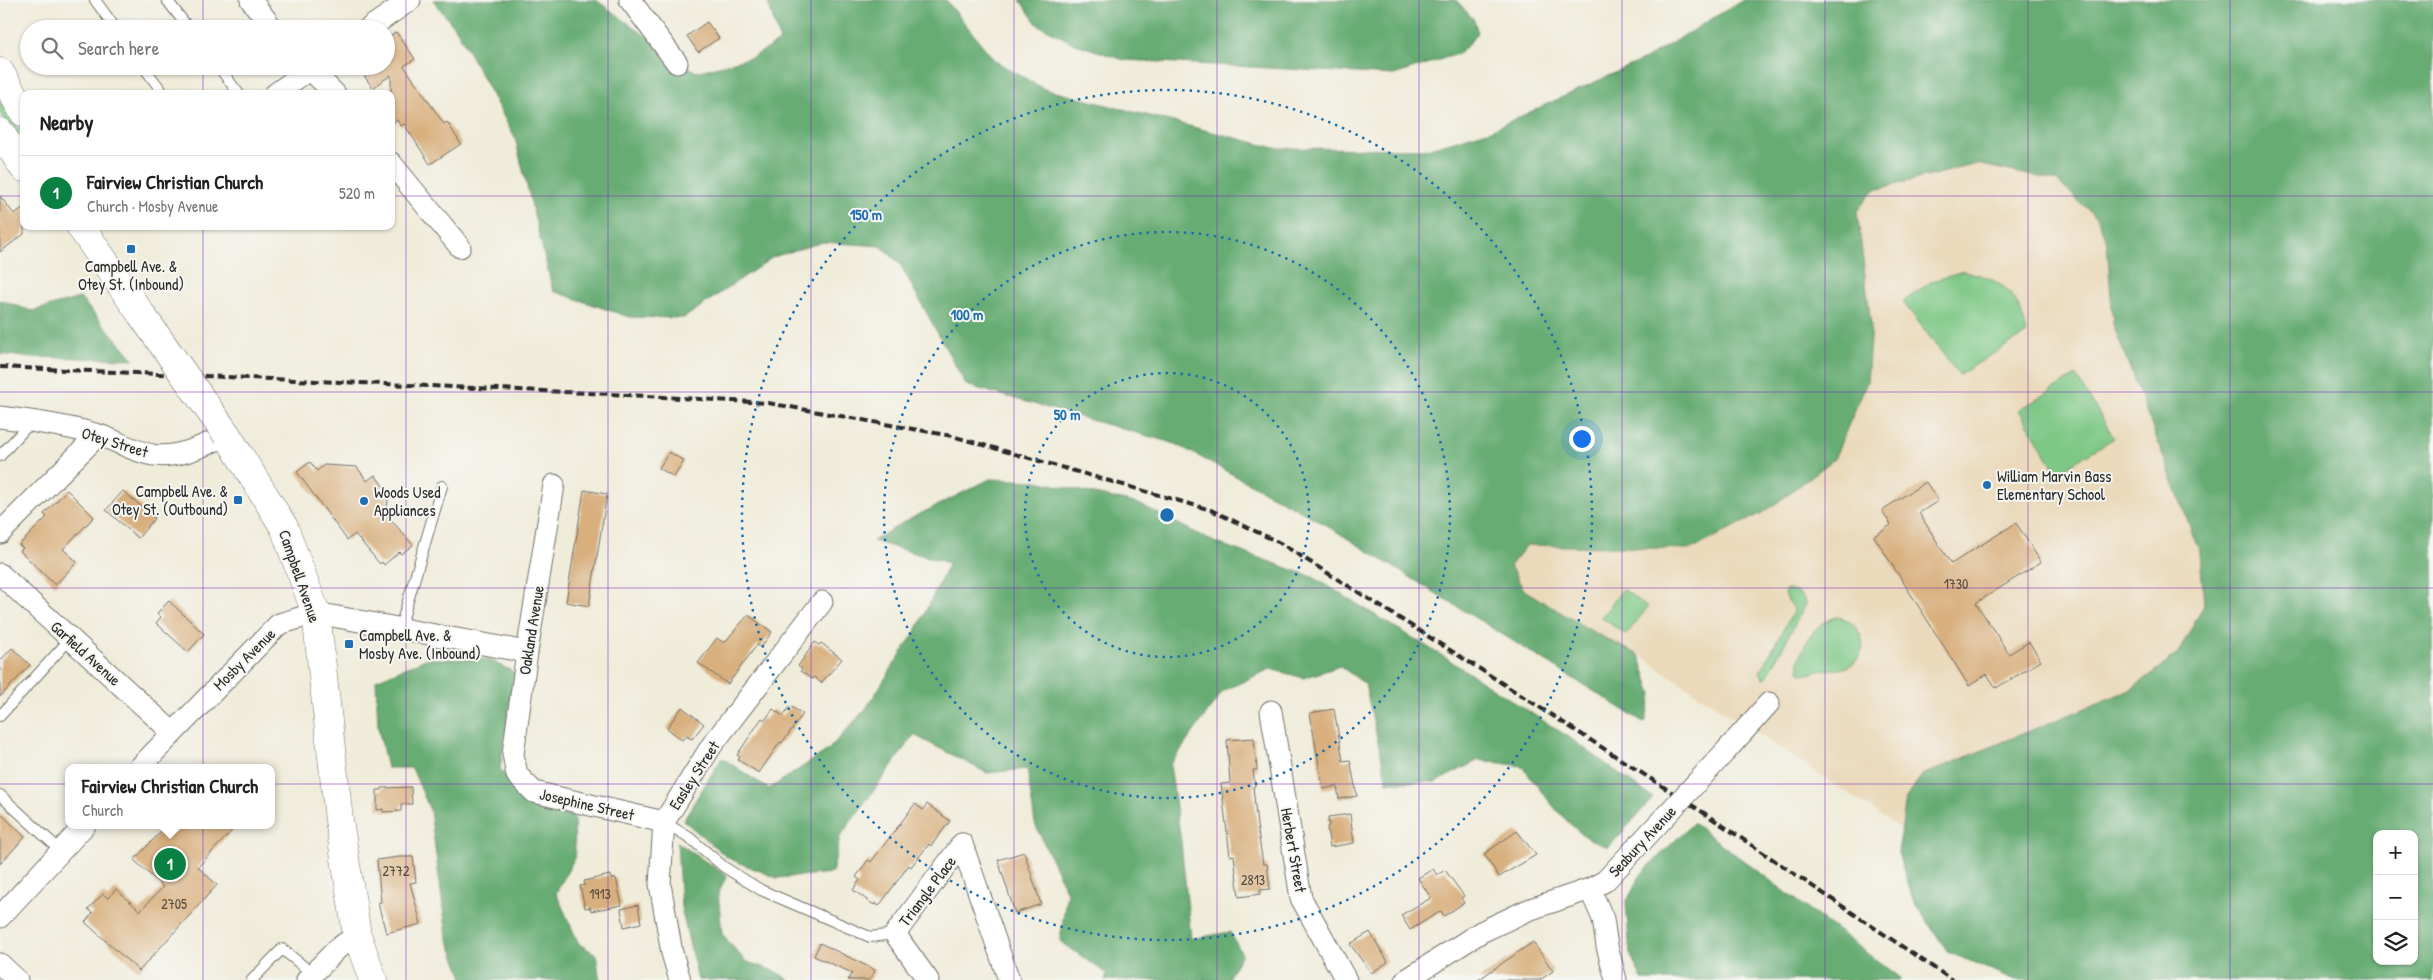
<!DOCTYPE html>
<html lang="en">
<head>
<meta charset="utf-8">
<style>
  body { margin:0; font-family:"Patrick Hand",sans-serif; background:#f2f2f2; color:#222 }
  .controls { position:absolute; right:15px; bottom:15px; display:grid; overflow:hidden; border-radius:10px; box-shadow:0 1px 4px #0004 }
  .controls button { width:45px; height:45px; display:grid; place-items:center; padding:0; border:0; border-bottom:1px solid #e0e0e0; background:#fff; color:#222; font:25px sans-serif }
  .you { position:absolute; left:1581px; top:438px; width:18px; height:18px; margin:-12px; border:4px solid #fff; border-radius:50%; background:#1a73e8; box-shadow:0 0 0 8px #1a73e833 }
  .badge { display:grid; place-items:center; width:32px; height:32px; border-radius:50%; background:#0b8043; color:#fff; font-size:16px; font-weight:700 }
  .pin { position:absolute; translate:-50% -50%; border:2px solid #fff; box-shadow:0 1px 5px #0006 }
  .popup { position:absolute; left:65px; top:764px; width:210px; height:65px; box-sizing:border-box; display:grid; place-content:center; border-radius:10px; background:#fff; filter:drop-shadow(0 1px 4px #0005); font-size:16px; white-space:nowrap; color:#767676 }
  .popup b { font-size:19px; color:#222 }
  .popup::after { content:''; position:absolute; left:50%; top:100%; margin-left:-10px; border:10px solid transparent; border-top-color:#fff }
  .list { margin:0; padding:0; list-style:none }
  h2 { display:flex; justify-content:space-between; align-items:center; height:65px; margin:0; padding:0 20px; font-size:21px }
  h2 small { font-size:16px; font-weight:400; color:#767676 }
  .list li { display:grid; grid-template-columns:32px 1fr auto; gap:15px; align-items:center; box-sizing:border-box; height:75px; padding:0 20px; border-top:1px solid #e0e0e0 }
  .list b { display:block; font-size:19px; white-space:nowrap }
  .list p { margin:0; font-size:16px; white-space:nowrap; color:#767676 }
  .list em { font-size:16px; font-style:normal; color:#767676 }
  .icon { flex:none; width:28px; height:28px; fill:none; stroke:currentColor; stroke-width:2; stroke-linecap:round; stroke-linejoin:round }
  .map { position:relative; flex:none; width:2433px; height:980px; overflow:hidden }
  .search { position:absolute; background:#fff; box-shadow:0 1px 4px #0004; left:20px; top:20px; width:375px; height:55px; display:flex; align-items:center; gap:12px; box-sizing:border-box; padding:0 18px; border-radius:28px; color:#767676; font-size:19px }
  .panel { position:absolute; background:#fff; box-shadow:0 1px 4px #0004; left:20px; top:90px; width:375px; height:140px; border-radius:10px }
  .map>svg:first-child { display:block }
</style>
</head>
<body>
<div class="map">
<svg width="2433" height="980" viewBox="0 0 2433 980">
  <rect width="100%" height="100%" fill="#f6f6f2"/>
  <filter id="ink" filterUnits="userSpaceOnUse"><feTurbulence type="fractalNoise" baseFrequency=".02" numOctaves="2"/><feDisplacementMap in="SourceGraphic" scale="10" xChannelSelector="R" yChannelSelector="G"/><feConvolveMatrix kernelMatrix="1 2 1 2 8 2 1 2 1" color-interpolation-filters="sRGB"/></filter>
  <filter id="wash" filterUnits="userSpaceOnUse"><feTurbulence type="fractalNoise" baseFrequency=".0096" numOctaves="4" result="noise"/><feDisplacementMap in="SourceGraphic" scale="20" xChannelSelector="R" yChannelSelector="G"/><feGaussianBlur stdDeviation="1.12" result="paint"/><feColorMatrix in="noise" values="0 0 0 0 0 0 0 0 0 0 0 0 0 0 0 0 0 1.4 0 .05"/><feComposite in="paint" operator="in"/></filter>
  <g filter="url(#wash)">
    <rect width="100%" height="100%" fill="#f0ecda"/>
    <polygon fill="#ead9ba" points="1977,164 2057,181 2097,218 2107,243 2113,324 2200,553 2204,605 2177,655 2132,689 1922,775 1906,798 1900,828 1639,655 1595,633 1524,590 1509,566 1527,545 1691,549 1766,511 1833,459 1867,382 1871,325 1857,211 1874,190"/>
    <g fill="#7ec886" stroke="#547a58">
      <polygon points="0,90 20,128 18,134 12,133 0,113"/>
      <path d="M 1963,271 C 2004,279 2018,293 2027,333 L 1959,375 L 1903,302 L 1932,281 Z"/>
      <polygon points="2076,376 2114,438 2057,473 2019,410"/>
      <polygon points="1623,589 1648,607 1626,635 1601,617"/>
      <path d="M 1786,589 C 1795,592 1806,594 1805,605 L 1767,677 L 1763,678 L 1760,672 L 1794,610 L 1784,594 Z"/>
      <path d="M 1836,617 C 1859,618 1874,651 1851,665 C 1843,670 1833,669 1824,670 C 1817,671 1809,676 1801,673 C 1792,663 1811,631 1821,624 C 1825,621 1831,619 1836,617 Z"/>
    </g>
    <g fill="#66ac73" stroke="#486c4f" fill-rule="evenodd">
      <path d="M 433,0 L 596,0 L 696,72 L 753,57 L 780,41 L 767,0 L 946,0 L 995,61 L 1044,89 L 1275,148 L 1427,149 L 1491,130 L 1645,59 L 1743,0 L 2433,0 L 2433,980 L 2016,980 L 1948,952 L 1914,902 L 1898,853 L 1906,798 L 1922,775 L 2132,689 L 2177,655 L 2204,605 L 2200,553 L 2113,324 L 2107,243 L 2097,218 L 2057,181 L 1977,164 L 1874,190 L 1857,211 L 1871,325 L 1867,382 L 1834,459 L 1766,511 L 1691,549 L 1527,545 L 1510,566 L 1524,590 L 1595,633 L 1639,655 L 1652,694 L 1645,723 L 1321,522 L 1176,444 L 966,385 L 900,264 L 881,246 L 823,242 L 773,257 L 684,318 L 629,317 L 553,291 L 515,138 L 458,32 ZM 2377,834 L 2414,834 L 2414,961 L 2377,961 Z"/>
      <polygon points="1020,0 1456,0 1474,20 1478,33 1460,53 1394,75 1124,60 1073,43 1037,24"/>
      <polygon points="80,298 134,359 24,357 0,354 0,300 32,311"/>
      <path d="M 990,479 L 1037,481 L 1139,504 L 1214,542 L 1313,577 L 1449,660 L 1573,740 L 1653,798 L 1609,847 C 1572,838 1544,794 1522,766 L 1479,760 L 1436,782 L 1387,782 L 1365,684 L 1340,666 L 1304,678 L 1270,669 L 1223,691 L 1170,765 L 1181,842 L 1191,939 L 1230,932 L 1242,954 L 1227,980 L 1105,980 L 1107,974 L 1060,941 L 1067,892 L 1035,824 L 1027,769 L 987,773 L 914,735 L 840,837 L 832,873 L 777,878 L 728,858 L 683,820 L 722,758 L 769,789 L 828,750 L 865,710 L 917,629 L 949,563 L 873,541 L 904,522 Z"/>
      <polygon points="426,659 487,659 514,672 500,769 525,802 574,817 575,857 556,893 579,944 596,954 600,980 464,980 447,936 430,810 412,768 387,768 378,727 376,680"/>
      <polygon points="1693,823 1901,978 1900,980 1747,980 1744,978 1734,980 1642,980 1630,953 1626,903 1641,874"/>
      <polygon points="677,842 727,876 718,892 722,934 745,961 777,972 789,980 698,980 681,907"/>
    </g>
    <g id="blocks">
      <g fill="#d8af7d">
        <polygon points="707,22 719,38 698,52 687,36"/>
        <polygon points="396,32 415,59 404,66 444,124 447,122 461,144 430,164 404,124 401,126 397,120 391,124 391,75 373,88 357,66 386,66 386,39"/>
        <polygon points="0,196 14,214 24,207 24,234 0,252"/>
        <polygon points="669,452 684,461 674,477 659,468"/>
        <polygon points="310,462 317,471 324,465 357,467 367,481 375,475 389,494 386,514 413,545 401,554 399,552 384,565 382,562 380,564 355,534 347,540 297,472"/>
        <polygon points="1926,482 1938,501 1919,513 1951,564 2016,523 2041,562 1976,603 2009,654 2029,642 2041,661 1996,688 1987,674 1969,686 1874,536 1891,525 1882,510"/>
        <polygon points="67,490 94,517 63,549 77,562 55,585 20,551 23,548 19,545 47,517 44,514"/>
        <polygon points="584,490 607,494 589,606 566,602"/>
        <polygon points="123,491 155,518 138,538 106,510"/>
        <polygon points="169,601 204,634 188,652 156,623 161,617 157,613"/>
        <polygon points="748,615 772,632 761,647 757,645 728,684 698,663 717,638 724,643"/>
        <polygon points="815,642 819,645 821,643 842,659 821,683 814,677 812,679 800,671 802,669 798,666"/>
        <polygon points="12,648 30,665 0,697 0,661"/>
        <polygon points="790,706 803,714 782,743 780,742 759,773 738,760 740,757 737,755 762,718 765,720 773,709 783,716"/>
        <polygon points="682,707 704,724 692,739 686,736 682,740 667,728"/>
        <polygon points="1334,709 1343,761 1350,760 1357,796 1339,799 1337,786 1323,789 1310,713"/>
        <polygon points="1254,738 1257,770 1253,770 1255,786 1253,787 1257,825 1263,864 1267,864 1270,889 1260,890 1260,894 1239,897 1234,855 1230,856 1221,784 1230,783 1227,740"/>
        <polygon points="411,787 412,804 401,804 401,811 383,812 383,809 377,810 377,790 382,790 382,788"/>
        <polygon points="915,804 923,810 927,804 950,821 931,846 929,844 911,867 909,865 879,906 875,903 874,905 853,890 860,880 856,877 868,860 871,862"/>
        <polygon points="0,813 25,837 0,864"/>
        <polygon points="1350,814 1354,843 1330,847 1327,827 1329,826 1328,817"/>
        <polygon points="167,825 237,825 198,867 217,885 139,971 85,922 93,913 88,909 103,894 108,898 116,889 140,911 163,887 134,860"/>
        <polygon points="1517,831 1536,855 1499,877 1484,854"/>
        <polygon points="1024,852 1041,904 1015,913 998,860"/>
        <polygon points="399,857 413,857 416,882 410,883 421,924 386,933 378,903 381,902 377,860"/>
        <polygon points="1433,869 1437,875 1445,870 1464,896 1461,898 1464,903 1444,916 1441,911 1410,930 1401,915 1431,898 1418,878"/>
        <polygon points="610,875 611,879 616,878 622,905 591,911 590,907 585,908 580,886 585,885 584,881"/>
        <polygon points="638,905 641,923 624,927 621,909"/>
        <polygon points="1370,932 1388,962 1371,973 1350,944"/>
        <polygon points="1533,942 1553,971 1540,980 1478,980"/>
        <polygon points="820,943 875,970 870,980 848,980 852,973 814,956"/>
      </g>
    </g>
  </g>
  <g filter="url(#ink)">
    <use href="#blocks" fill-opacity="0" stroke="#706f68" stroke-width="1"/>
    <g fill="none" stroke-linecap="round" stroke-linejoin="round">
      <defs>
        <g id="lane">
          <polyline points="95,0 116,29"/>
          <polyline points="167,0 189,29"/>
          <polyline points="143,66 164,94"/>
          <polyline points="218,66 239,94"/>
          <polyline points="0,456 31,422"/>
          <polyline points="400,628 442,486"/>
          <polyline points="0,716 70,639"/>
          <polyline points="0,795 61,851"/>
          <polyline points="664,822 690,838 724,867 761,890 870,937 895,934"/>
          <polyline points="252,980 282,949 313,974"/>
        </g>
        <g id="street">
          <polyline points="251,0 273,29"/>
          <polyline points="630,0 677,63"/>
          <polyline points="368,29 410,0"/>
          <polyline points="307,66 335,94"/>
          <polyline points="275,94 314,66"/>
          <polyline points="391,163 460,247"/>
          <path d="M 0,417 C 33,421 67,426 99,435 C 117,441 135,452 153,455 C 179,459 205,445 227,435"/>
          <polyline points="554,485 527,652 513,754 517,775 534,792 664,822"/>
          <polyline points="0,533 98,435"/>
          <polyline points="0,574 172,732"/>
          <polyline points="1271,711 1301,898 1346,980"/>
          <polyline points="1725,752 1769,703"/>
          <polyline points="139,768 279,624 316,613 527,652"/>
          <polyline points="962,844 1009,980"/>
          <polyline points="1590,889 1603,919 1607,946 1616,980"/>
          <polyline points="0,917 85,825"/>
          <polyline points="0,964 17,980"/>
          <polyline points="307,980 337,949 357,935"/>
          <polyline points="680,980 672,953 660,884 664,822 712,745 822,602"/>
          <polyline points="928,980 895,934 962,844"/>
          <polyline points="1406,980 1481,932 1528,910 1590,889 1605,881 1632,852"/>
        </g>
        <g id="primary">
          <polyline points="0,72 24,113"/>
          <polyline points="0,132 24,168"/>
          <polyline points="80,226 141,314"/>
          <polyline points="227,435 284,527 316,613 339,820 357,935 373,980"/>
        </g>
      </defs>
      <use href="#lane" stroke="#706f68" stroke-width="12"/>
      <use href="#street" stroke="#706f68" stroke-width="23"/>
      <use href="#primary" stroke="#706f68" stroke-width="29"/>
      <use href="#lane" stroke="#fff" stroke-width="10"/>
      <use href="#street" stroke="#fff" stroke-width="21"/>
      <use href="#primary" stroke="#fff" stroke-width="28"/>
      <polyline stroke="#2b2b2b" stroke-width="4" stroke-dasharray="8 4" stroke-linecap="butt" points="0,367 611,394 768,403 952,436 1211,510 1280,543 1480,669 1704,813 1952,980"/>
      <defs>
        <polyline id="street-bridge" points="1632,852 1725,752"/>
        <polyline id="primary-bridge" points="141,314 227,435"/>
      </defs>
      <use href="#street-bridge" stroke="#706f68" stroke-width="23" stroke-linecap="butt"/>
      <use href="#primary-bridge" stroke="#706f68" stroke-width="29" stroke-linecap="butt"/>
      <use href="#street-bridge" stroke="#fff" stroke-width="21"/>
      <use href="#primary-bridge" stroke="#fff" stroke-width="28"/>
    </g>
  </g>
  <path fill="none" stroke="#7b2cbf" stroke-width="1" stroke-opacity="0.55" d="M 203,0 L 203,29M 406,0 L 406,980M 608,0 L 608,980M 811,0 L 811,980M 1014,0 L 1014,980M 1217,0 L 1217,980M 1419,0 L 1419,980M 1622,0 L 1622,980M 1825,0 L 1825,980M 2028,0 L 2028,980M 2230,0 L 2230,980M 203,66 L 203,94M 0,196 L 24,196M 391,196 L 2433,196M 203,226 L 203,980M 0,392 L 2433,392M 0,588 L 2433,588M 0,784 L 2433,784"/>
  <g fill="none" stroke="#1f6fb2" stroke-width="2.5" stroke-dasharray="2.5 5">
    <circle cx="1167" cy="515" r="142"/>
    <circle cx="1167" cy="515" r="283"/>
    <circle cx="1167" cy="515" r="425"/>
  </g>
  <g fill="#1f6fb2" stroke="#f6f6f2" stroke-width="2">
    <rect x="126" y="244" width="10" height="10" rx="2.5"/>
    <circle cx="1987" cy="485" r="5"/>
    <rect x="233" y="495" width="10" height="10" rx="2.5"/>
    <circle cx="364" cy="501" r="5"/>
    <rect x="344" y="639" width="10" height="10" rx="2.5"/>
  </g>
  <g text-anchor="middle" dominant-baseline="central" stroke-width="4" stroke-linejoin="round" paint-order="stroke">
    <g font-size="14" fill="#564c40">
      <text x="1956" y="583">1730</text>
      <text x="396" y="870">2772</text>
      <text x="1253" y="879">2813</text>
      <text x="600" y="893">1913</text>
      <text x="174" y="903">2705</text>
    </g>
    <g font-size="16" fill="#2b2b2b" stroke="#f6f6f2" text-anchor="start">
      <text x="131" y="266" text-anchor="middle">Campbell Ave. &amp;<tspan x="131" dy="18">Otey St. (Inbound)</tspan></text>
      <text x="1997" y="476">William Marvin Bass<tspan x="1997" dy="18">Elementary School</tspan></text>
      <text x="228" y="491" text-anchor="end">Campbell Ave. &amp;<tspan x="228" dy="18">Otey St. (Outbound)</tspan></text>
      <text x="374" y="492">Woods Used<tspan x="374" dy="18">Appliances</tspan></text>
      <text x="359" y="635">Campbell Ave. &amp;<tspan x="359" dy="18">Mosby Ave. (Inbound)</tspan></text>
    </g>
    <g font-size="16" fill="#2b2b2b" stroke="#f6f6f2">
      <text transform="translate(115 442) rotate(17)">Otey Street</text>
      <text transform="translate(300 576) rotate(71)">Campbell Avenue</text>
      <text transform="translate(531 630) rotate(-81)">Oakland Avenue</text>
      <text transform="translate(86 653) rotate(42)">Garfield Avenue</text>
      <text transform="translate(244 659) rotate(-45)">Mosby Avenue</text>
      <text transform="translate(694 775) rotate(-57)">Easley Street</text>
      <text transform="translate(587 804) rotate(13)">Josephine Street</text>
      <text transform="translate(1642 841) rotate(-47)">Seabury Avenue</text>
      <text transform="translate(1294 850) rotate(80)">Herbert Street</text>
      <text transform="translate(927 891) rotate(-53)">Triangle Place</text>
    </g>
  </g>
  <circle cx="1167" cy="515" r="8" fill="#1f6fb2" stroke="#f6f6f2" stroke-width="2.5"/>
  <g font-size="15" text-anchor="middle" font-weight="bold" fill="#1f6fb2" stroke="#f6f6f2" stroke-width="4" stroke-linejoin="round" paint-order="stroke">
    <text x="866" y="220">150 m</text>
    <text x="967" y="320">100 m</text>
    <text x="1067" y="420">50 m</text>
  </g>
</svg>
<div class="controls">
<button>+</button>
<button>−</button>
<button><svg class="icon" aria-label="layers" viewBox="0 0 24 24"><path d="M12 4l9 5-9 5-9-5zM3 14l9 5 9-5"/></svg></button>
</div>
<div class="you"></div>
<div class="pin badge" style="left:170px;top:864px">1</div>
<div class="popup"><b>Fairview Christian Church</b>Church</div>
<div class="search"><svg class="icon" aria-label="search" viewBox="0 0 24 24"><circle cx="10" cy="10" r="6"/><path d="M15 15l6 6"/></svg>Search here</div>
<section class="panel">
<h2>Nearby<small></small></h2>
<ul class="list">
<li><span class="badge">1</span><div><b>Fairview Christian Church</b><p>Church · Mosby Avenue</p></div><em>520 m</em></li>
</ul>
</section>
</div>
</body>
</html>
